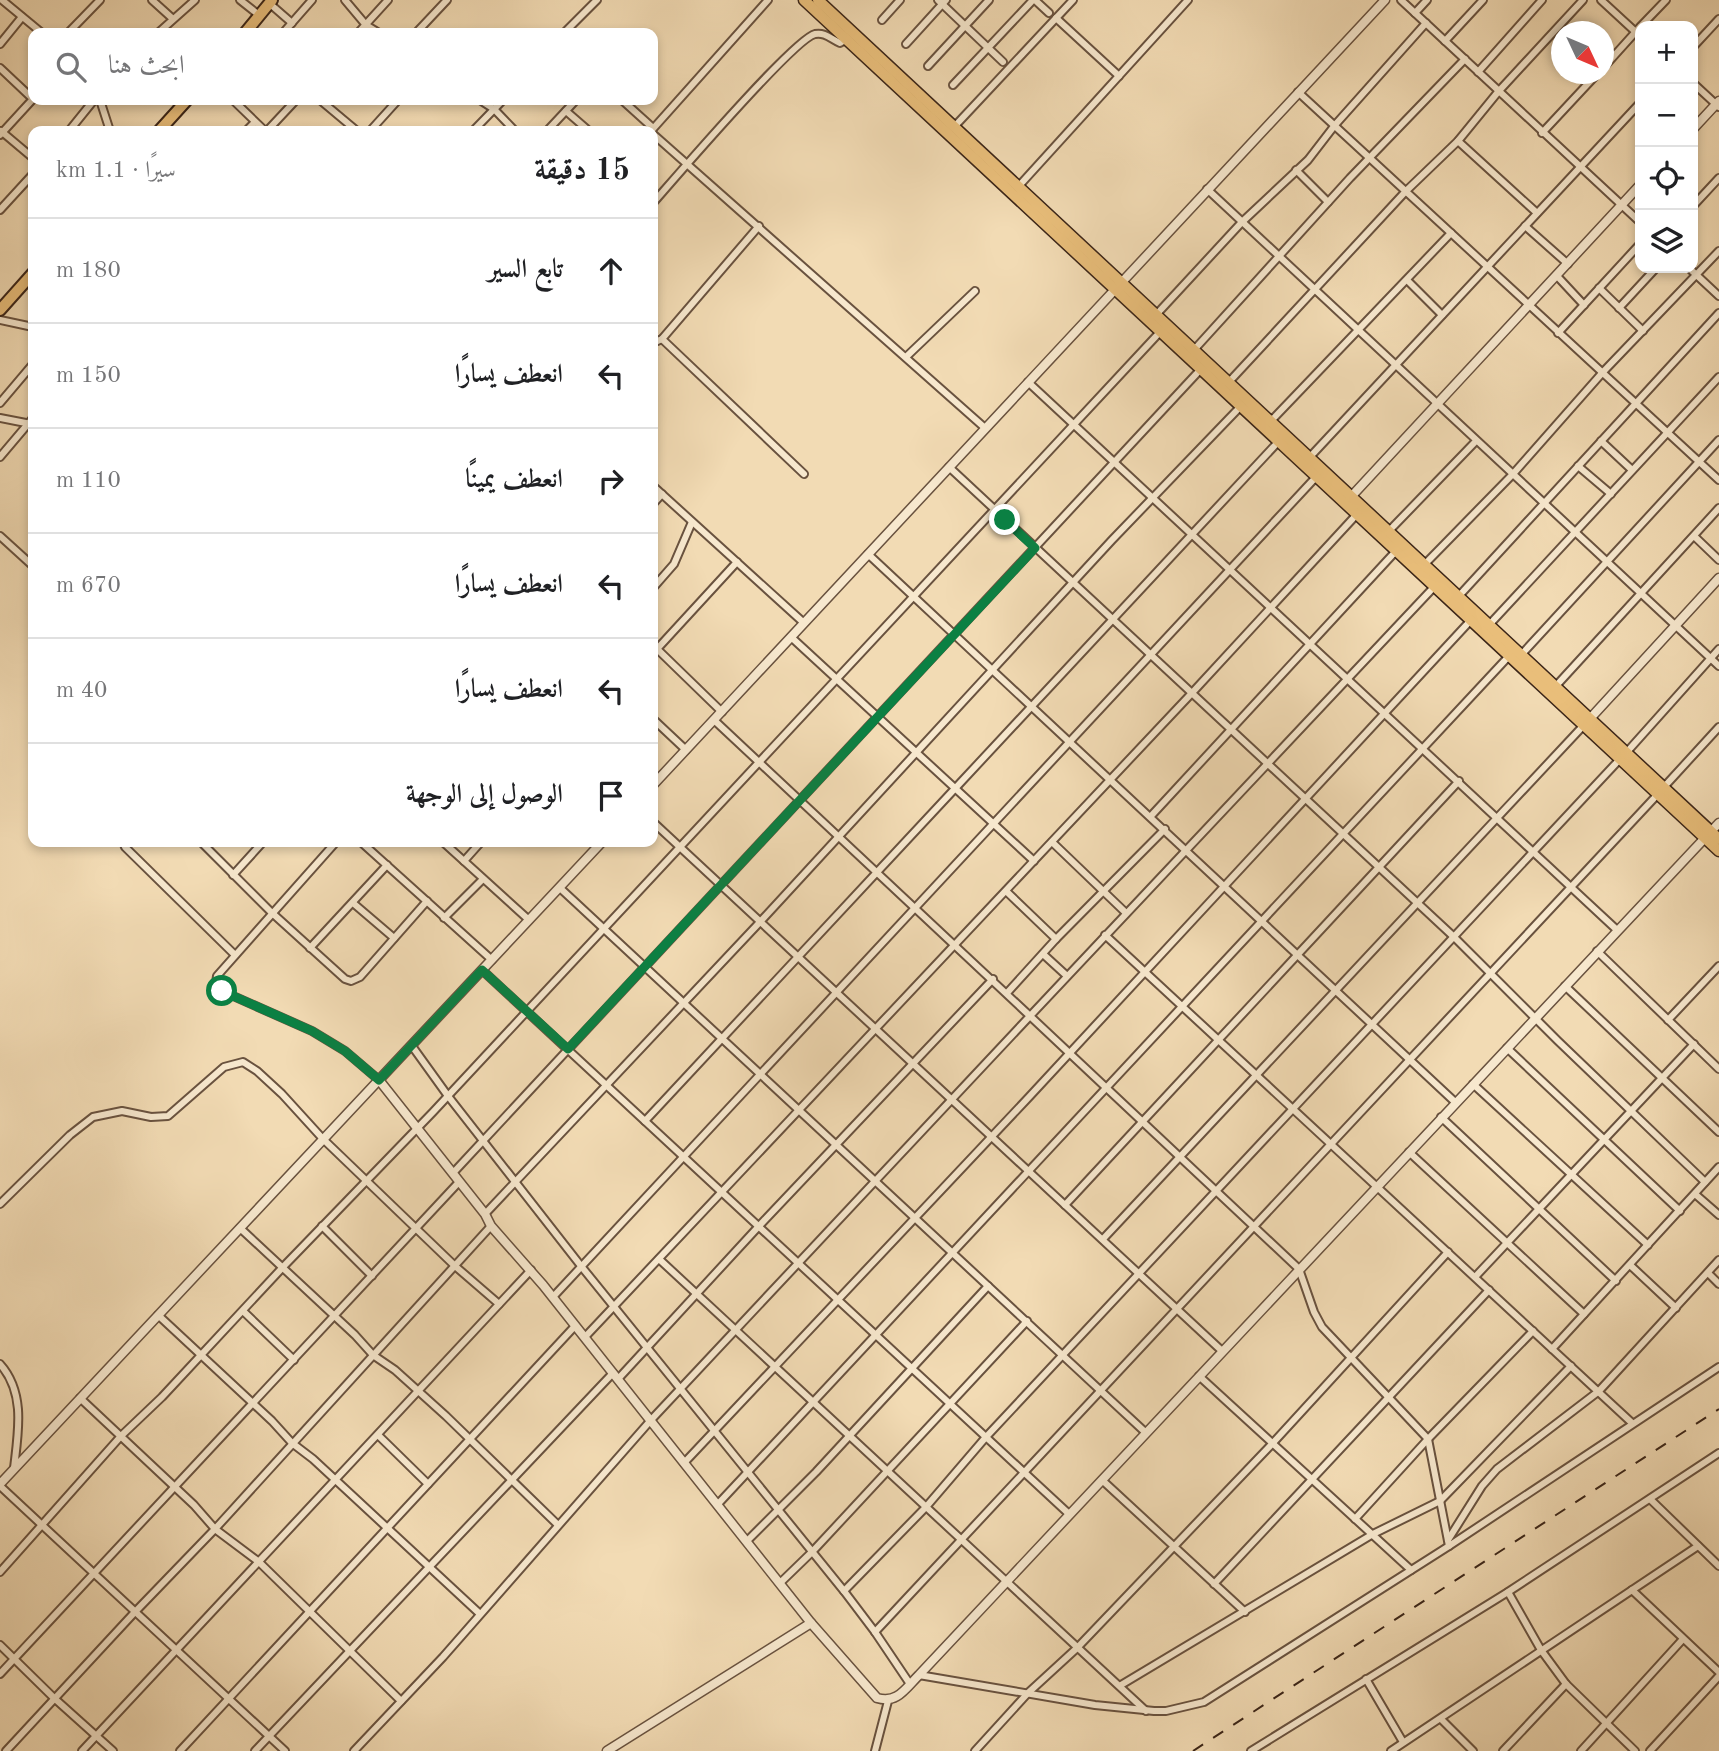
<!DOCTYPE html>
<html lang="ar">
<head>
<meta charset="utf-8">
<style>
  body { margin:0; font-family:"Old Standard TT",Amiri,serif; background:#f6f6f6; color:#202124; direction:rtl }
  .controls { position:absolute; right:21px; top:21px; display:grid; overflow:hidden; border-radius:14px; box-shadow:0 4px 10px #0003 }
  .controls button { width:63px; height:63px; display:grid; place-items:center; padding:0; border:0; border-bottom:2px solid #e0e0e0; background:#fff; color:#202124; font:35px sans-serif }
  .compass { position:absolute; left:1551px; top:21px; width:63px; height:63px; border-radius:50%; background:#fff; box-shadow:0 4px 10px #0003; rotate:134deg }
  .stop { position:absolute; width:21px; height:21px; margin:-16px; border:5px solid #0b8043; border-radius:50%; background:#fff }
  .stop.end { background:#0b8043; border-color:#fff; box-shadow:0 2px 7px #0008 }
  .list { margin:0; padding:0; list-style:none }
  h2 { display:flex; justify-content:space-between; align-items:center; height:91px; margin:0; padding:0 28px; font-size:30px }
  h2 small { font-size:23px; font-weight:400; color:#757577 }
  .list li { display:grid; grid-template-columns:46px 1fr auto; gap:21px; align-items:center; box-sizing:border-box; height:105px; padding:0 28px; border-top:2px solid #e0e0e0 }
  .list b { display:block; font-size:26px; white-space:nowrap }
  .list em { font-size:23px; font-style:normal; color:#757577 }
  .icon { flex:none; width:38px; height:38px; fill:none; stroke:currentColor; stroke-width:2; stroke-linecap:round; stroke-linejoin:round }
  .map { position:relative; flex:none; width:1719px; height:1751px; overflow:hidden; direction:ltr }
  .search { position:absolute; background:#fff; box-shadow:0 4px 10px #0003; left:28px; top:28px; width:630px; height:77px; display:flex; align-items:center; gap:18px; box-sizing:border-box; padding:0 24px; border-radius:14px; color:#757577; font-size:26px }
  .panel { position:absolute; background:#fff; box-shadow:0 4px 10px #0003; left:28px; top:126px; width:630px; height:721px; border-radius:14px; direction:rtl }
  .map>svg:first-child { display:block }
</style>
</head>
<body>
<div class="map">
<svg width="1719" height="1751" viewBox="0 0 1719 1751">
  <rect width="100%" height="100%" fill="#f2dbb4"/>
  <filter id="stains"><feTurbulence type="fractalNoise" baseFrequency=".00286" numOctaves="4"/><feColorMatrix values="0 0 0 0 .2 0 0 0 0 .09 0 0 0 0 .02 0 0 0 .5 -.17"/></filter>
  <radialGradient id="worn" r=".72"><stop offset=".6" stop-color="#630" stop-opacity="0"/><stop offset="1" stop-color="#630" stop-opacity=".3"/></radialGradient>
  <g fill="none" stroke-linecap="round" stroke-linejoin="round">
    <defs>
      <g id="minor">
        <polyline points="2,0 42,33"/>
        <polyline points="152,0 173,19"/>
        <polyline points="240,0 259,15"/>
        <polyline points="345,0 366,25 379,33"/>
        <polyline points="938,0 1003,62"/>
        <polyline points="1035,0 1049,13"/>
        <polyline points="1401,0 1640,222"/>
        <polyline points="1601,0 1640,36"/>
        <polyline points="269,3 292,23"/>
        <polyline points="1415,13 1427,0"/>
        <polyline points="1056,18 1119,76"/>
        <polyline points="882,20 900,0"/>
        <polyline points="1641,26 1666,0"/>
        <polyline points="68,33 100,0"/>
        <polyline points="158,33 195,0"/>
        <polyline points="283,33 312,0"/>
        <polyline points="358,33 388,0"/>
        <polyline points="416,33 447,0"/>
        <polyline points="564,33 597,0"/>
        <polyline points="1445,41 1483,0"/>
        <polyline points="0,44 22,17"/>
        <polyline points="906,44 946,0"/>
        <polyline points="1693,47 1719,19"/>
        <polyline points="928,66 989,0"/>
        <polyline points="1604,67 1640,27"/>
        <polyline points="0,68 33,99"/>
        <polyline points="1478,72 1542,0"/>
        <polyline points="1693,83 1719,107"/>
        <polyline points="953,85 1033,0"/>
        <polyline points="1298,92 1719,480"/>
        <polyline points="100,100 110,131"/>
        <polyline points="233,100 265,131"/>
        <polyline points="320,100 357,131"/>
        <polyline points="480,100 494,109 515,131"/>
        <polyline points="622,100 653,128"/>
        <polyline points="566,111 589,131"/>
        <polyline points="954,127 1073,0"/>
        <polyline points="1,131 33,158"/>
        <polyline points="69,131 94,100"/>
        <polyline points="246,131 255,122"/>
        <polyline points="267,131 296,100"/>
        <polyline points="370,131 398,100"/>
        <polyline points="473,131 503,100"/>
        <polyline points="547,131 576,100"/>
        <polyline points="651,131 768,0"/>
        <polyline points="1542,133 1597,74"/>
        <polyline points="653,134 985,428"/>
        <polyline points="0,135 33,99"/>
        <polyline points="1458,141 1537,213"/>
        <polyline points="1296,170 1328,202"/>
        <polyline points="1018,187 1188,0"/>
        <polyline points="1207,189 1719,666"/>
        <path d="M 653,203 C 675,178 794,39 815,34 C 825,32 831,39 840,43 L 847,39"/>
        <polyline points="1693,206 1719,178"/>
        <polyline points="0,210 33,174"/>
        <polyline points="1525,226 1568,264"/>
        <polyline points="1689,268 1719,296"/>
        <polyline points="1557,276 1584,305"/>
        <polyline points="1407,280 1442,315"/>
        <polyline points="1599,288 1643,331"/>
        <polyline points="1619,308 1656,268"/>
        <polyline points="1155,316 1242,222 1308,160 1335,125 1426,23"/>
        <polyline points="0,320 33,327"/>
        <polyline points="1558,333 1640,244"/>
        <polyline points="662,339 804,474"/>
        <polyline points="653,343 662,339 759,226"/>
        <polyline points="1193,351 1350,178 1465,59"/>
        <polyline points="906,357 975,291"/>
        <polyline points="1028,382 1617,930"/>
        <polyline points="1228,383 1406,191 1458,141 1498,92 1583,0"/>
        <polyline points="0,403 33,364"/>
        <polyline points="0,418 31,424"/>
        <polyline points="1270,422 1451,233"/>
        <polyline points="1601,441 1632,470"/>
        <polyline points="0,457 33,418"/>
        <polyline points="1309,458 1640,103"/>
        <polyline points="1578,466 1611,494"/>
        <polyline points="949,467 1454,937 1558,1041 1705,1182"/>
        <polyline points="653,486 804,623"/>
        <polyline points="653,504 662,494"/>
        <polyline points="1388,532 1476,441"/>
        <polyline points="0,536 33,566"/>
        <polyline points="1694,536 1719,560"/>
        <polyline points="868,554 1455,1102"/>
        <polyline points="1424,565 1513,474 1603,372 1719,251"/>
        <polyline points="1434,587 1030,1016 1299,1269 1314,1312 1322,1327 1428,1439 1449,1546"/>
        <polyline points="653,588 674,564 692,522"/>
        <polyline points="1458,597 1719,313"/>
        <polyline points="1489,625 1719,377"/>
        <polyline points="791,637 1034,861"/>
        <polyline points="653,645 722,712"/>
        <polyline points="657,649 737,562"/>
        <polyline points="1521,655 1719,440"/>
        <polyline points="1555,687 1719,508"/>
        <polyline points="653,719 686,750"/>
        <polyline points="1626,753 1719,649"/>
        <polyline points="1664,787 1719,727"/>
        <polyline points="1151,816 1396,551"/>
        <polyline points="653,822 1222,1351"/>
        <polyline points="123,842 125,847 235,955"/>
        <polyline points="201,842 271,912 345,979 351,981 360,977 427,901"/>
        <polyline points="336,842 217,976 216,983 222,991 312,1031 345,1051 379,1080"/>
        <polyline points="361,842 492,960"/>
        <polyline points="443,842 529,920"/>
        <polyline points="1052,842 1126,913"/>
        <polyline points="464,861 481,842"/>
        <polyline points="233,875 263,842"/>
        <polyline points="560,888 1145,1432"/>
        <polyline points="1006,891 1056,939"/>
        <polyline points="353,903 394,938"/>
        <polyline points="444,918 483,879"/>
        <polyline points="1105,935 1632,1423"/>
        <polyline points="310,948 387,865"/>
        <polyline points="1597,951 1719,1069"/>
        <polyline points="1043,954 1067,976"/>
        <polyline points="482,970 1069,1514"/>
        <polyline points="1565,986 1719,1132"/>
        <polyline points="1007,993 1056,939 1165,829"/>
        <polyline points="1668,1020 1719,966"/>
        <polyline points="412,1046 448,1096 581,1266 844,1591 875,1632 910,1684"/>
        <polyline points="1507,1048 1680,1211"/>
        <polyline points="1473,1084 1648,1245"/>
        <polyline points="1441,1117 1616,1281"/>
        <path d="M 645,1121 C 856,894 1068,668 1279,441"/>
        <polyline points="1409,1152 1584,1314"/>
        <polyline points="453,1173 1200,370"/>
        <polyline points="1695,1194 1719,1215"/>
        <polyline points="0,1204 70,1135 93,1117 122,1111 151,1117 168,1116 224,1067 243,1062 257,1071 282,1094 323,1139 455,1266 499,1304"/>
        <polyline points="1065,1205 1459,781"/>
        <polyline points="485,1214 760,922 1112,540 1241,406"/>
        <polyline points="322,1226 372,1276"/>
        <polyline points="240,1228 355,1335 373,1355 395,1370 446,1416 558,1525"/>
        <polyline points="1103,1239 1584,725"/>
        <polyline points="659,1259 1146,1711"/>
        <polyline points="1630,1265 1676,1308"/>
        <polyline points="1708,1273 1719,1284"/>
        <polyline points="1475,1277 1694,1044"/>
        <polyline points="553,1297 1316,477"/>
        <polyline points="243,1311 294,1360"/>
        <polyline points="158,1315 272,1421 292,1443 313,1459 480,1614"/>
        <polyline points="585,1337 1191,694 1359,512"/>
        <polyline points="1552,1349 1719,1167"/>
        <path d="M 0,1364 C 26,1393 18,1433 14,1468"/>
        <polyline points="1199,1376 1411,1570"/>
        <polyline points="618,1379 759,1226 993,979"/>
        <polyline points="80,1398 194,1505 215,1529 259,1562 401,1701"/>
        <polyline points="378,1435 428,1484"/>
        <polyline points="684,1463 1029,1097 1471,620"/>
        <polyline points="1102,1480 1245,1612"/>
        <polyline points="0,1486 285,1751"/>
        <polyline points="1650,1499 1719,1566"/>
        <polyline points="718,1504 1509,656"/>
        <polyline points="1355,1519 1428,1439 1533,1331"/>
        <polyline points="1448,1540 1482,1486 1497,1469 1599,1391 1719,1260"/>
        <polyline points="747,1541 816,1472 988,1286"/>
        <polyline points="0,1572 121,1436 162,1397 283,1267 433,1112 1160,332"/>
        <polyline points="780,1583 812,1552 1027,1321"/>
        <polyline points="1214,1584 1489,1290"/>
        <polyline points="1632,1590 1719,1672"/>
        <polyline points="844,1591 926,1507 986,1437 1620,759"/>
        <polyline points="1508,1592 1541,1650 1566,1684 1635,1751"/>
        <polyline points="875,1632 1658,794"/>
        <polyline points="0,1645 54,1698 113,1751"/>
        <polyline points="0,1674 459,1182"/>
        <polyline points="919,1675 1095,1705 1154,1711 1166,1711 1204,1702 1449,1546 1719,1367"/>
        <polyline points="1366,1679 1403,1742"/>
        <polyline points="1121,1685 1373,1534 1440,1501 1571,1366"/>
        <polyline points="1441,1719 1473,1751"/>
        <polyline points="6,1751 134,1613 215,1529 491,1226"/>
        <polyline points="82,1751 531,1270"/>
        <polyline points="180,1751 575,1326"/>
        <polyline points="255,1751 613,1373"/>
        <polyline points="354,1751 443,1657 651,1420 1030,1016 714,720"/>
        <polyline points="875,1751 888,1701"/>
        <polyline points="975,1751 1028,1693 1077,1648 1271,1445 1448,1252"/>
        <polyline points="1251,1751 1508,1592 1719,1453"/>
        <polyline points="1391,1751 1698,1546"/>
        <polyline points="1503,1751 1566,1684"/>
        <polyline points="1581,1751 1683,1639"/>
        <polyline points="1650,1751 1719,1676"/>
      </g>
      <g id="tertiary">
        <polyline points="1693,129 1719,101"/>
        <polyline points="1349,499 1640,185"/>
        <polyline points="1586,723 1719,578"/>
        <polyline points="653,785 1385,0"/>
        <path d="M 379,1080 L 485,1214 L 491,1226 L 543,1285 L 811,1623 L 877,1698 C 897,1704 905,1689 919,1675 L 1719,823"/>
        <polyline points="0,1484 602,842"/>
        <polyline points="607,1751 811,1623"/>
      </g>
      <g id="primary">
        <polyline points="804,0 1719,851"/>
        <polyline points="818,0 1719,839"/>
      </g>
      <g id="trunk">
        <polyline points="245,33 272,0"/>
        <polyline points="159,131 187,100"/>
        <polyline points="0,310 33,273"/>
      </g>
    </defs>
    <use href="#minor" stroke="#69523f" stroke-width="10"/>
    <use href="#tertiary" stroke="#69523f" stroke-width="11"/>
    <use href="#primary" stroke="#3b2518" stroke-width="13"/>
    <use href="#trunk" stroke="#3b2518" stroke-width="14"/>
    <use href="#minor" stroke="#f7e8ce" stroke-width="6"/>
    <use href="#tertiary" stroke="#f7e8ce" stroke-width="8"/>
    <use href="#primary" stroke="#e9be7a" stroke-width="10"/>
    <use href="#trunk" stroke="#e9be7a" stroke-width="10"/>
    <polyline stroke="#3b2518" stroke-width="2" stroke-dasharray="12 12" stroke-linecap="butt" points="1193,1751 1719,1409"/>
  </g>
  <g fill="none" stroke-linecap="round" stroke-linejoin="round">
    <polyline stroke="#0b8043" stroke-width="9" points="222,991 312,1031 345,1051 379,1080 482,970 568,1049 1035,548 1005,520"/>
  </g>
  <rect width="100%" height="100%" filter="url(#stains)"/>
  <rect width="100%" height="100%" fill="url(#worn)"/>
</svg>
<div class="controls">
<button>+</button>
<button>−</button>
<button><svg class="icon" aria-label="locate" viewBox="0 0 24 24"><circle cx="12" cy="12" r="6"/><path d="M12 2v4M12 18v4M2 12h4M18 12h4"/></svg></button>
<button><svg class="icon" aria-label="layers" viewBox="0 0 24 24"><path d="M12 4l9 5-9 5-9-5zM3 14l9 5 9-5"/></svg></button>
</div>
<svg class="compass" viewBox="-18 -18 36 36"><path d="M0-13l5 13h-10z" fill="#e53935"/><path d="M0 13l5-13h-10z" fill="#757577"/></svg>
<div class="stop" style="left:222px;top:991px"></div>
<div class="stop end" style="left:1005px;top:520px"></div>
<div class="search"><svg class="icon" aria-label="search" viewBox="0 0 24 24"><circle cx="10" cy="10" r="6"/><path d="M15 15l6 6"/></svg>ابحث هنا</div>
<section class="panel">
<h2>15 دقيقة<small>سيرًا · 1.1 km</small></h2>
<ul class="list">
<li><svg class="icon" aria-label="ahead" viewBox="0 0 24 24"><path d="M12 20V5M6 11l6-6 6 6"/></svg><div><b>تابع السير</b></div><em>180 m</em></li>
<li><svg class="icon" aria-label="left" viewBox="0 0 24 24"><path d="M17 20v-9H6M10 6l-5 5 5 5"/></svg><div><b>انعطف يسارًا</b></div><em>150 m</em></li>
<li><svg class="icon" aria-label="right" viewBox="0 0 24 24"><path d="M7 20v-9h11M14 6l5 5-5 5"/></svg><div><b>انعطف يمينًا</b></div><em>110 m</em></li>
<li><svg class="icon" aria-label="left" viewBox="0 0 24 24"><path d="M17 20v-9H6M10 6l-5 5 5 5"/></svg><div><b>انعطف يسارًا</b></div><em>670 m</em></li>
<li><svg class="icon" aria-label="left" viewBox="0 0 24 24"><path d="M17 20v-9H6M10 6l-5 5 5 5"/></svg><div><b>انعطف يسارًا</b></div><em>40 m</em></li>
<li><svg class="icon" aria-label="arrive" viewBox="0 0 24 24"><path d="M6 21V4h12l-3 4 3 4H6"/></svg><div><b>الوصول إلى الوجهة</b></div></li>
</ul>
</section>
</div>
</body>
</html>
